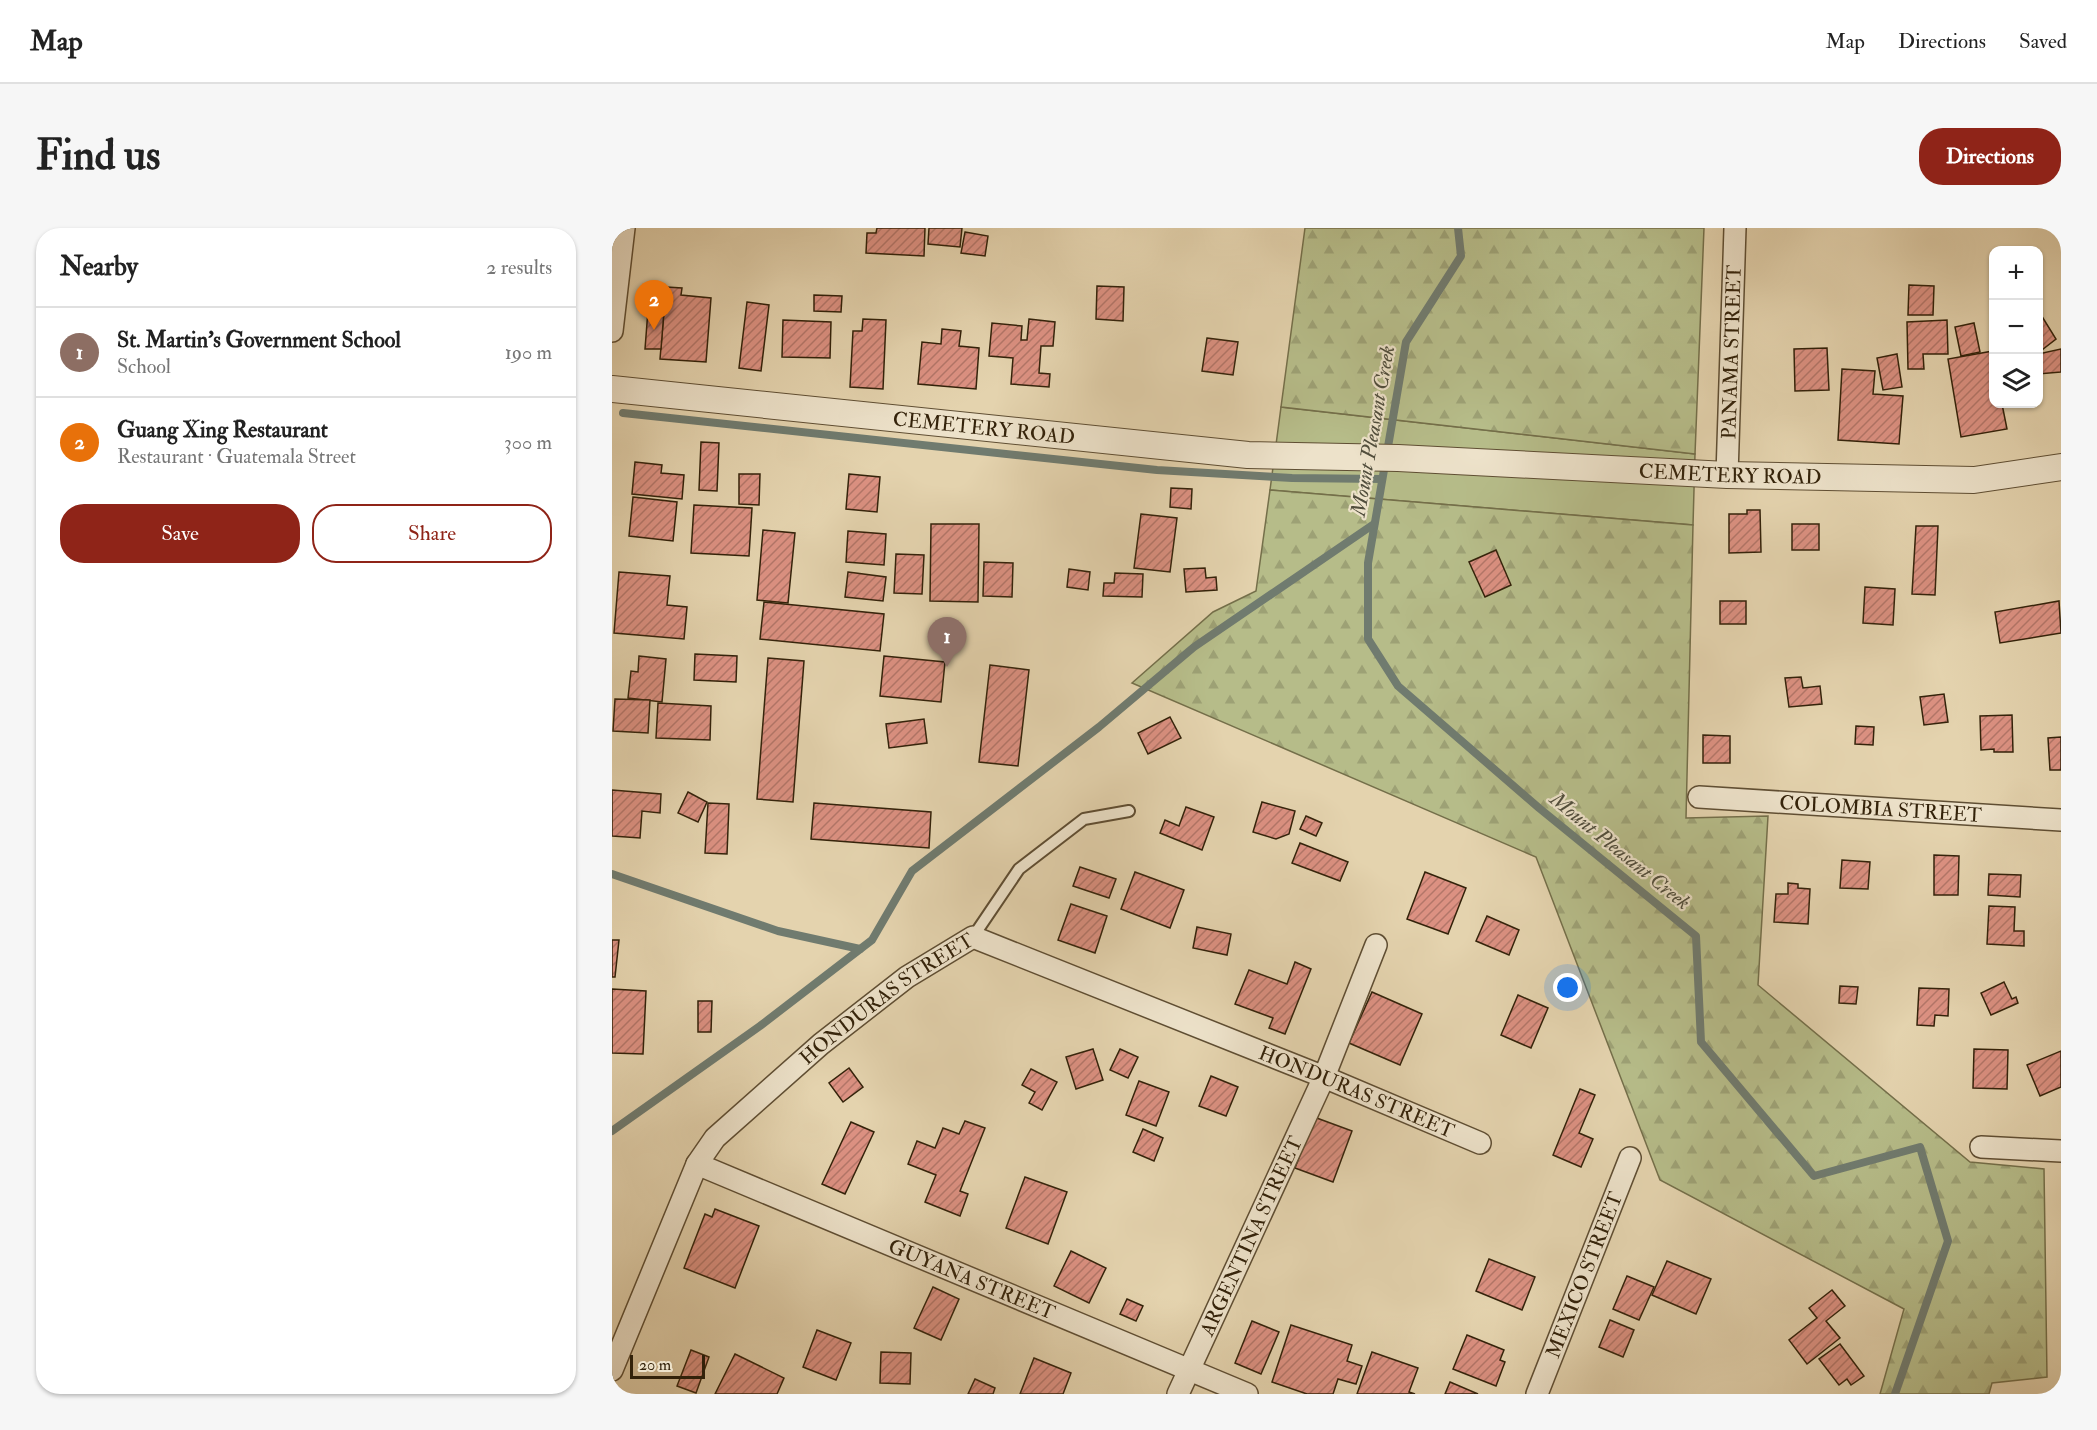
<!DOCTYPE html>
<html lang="en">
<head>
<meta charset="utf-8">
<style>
  body { margin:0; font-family:"IM FELL Double Pica",serif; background:#f6f6f6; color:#222 }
  .controls { position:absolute; right:18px; top:18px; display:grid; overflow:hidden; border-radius:12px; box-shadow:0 2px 4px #0004 }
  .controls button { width:54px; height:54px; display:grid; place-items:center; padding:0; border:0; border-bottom:2px solid #e0e0e0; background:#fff; color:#222; font:30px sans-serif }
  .scale { position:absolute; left:18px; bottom:15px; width:75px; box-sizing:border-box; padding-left:6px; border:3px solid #33220a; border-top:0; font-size:16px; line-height:21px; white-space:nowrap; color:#33220a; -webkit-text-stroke:4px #ede2ca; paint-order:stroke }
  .you { position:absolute; left:956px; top:760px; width:21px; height:21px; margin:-15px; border:4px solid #fff; border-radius:50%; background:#1a73e8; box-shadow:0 0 0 9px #1a73e833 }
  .badge { display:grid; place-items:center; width:39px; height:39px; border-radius:50%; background:#8f2418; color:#fff; font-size:20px; font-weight:700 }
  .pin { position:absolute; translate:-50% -50px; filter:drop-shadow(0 2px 3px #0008) }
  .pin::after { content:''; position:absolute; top:32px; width:21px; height:18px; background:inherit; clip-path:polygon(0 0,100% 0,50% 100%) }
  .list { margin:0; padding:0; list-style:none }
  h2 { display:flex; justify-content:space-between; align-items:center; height:78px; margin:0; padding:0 24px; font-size:26px }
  h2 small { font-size:20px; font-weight:400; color:#767676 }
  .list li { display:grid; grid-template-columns:39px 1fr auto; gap:18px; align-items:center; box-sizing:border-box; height:90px; padding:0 24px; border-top:2px solid #e0e0e0 }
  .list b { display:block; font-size:22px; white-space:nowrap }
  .list p { margin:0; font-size:20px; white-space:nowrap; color:#767676 }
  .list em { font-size:20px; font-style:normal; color:#767676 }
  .actions { display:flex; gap:12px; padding:18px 24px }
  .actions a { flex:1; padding:14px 0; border:2px solid #8f2418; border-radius:24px; text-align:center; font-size:21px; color:#8f2418 }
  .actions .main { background:#8f2418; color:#fff }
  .icon { flex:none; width:33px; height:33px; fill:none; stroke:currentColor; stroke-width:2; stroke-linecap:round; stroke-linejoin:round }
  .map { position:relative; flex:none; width:1449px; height:1166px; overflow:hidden; border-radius:24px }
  header { display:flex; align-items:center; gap:36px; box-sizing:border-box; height:84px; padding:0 30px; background:#fff; border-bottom:2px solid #e0e0e0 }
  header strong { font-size:28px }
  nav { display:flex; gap:33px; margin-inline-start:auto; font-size:21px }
  .intro { display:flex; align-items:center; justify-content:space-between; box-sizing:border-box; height:144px; padding:0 36px }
  h1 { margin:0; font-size:42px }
  .button { padding:15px 27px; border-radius:24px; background:#8f2418; color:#fff; font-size:21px; font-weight:700 }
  main { display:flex; gap:36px; padding:0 36px }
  aside { flex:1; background:#fff; border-radius:24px; box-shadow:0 2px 4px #0004 }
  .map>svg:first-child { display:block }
</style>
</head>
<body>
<header>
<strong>Map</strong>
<nav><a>Map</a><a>Directions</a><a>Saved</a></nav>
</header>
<div class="intro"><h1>Find us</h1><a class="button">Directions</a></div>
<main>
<aside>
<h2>Nearby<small>2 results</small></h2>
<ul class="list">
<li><span class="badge" style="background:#8d6e63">1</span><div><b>St. Martin's Government School</b><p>School</p></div><em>190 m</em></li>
<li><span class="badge" style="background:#e8710a">2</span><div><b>Guang Xing Restaurant</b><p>Restaurant · Guatemala Street</p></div><em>300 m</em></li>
</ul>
<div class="actions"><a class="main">Save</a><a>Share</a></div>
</aside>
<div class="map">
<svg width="1449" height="1166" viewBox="0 0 1449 1166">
  <defs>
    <pattern id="forest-firs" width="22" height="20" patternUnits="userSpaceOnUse" patternTransform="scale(1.5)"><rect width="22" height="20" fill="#b6bc89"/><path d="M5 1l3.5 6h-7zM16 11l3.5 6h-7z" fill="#9da175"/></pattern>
    <pattern id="building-hatch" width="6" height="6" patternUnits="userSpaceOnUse" patternTransform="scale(1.5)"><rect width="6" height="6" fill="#dc9182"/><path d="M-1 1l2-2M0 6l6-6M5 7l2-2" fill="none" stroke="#b37669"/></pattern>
  </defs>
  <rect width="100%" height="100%" fill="#e4d3ae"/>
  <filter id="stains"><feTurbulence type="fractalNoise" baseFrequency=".00333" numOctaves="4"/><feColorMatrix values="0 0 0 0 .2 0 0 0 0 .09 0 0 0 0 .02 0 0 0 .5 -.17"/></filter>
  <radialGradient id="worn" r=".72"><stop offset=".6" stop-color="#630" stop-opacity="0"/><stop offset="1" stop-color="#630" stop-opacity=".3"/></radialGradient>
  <polygon fill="#b6bc89" stroke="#746f4a" stroke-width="1.5" points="669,179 1083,226 1081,297 658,262"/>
  <g fill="url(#forest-firs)" stroke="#746f4a" stroke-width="1.5">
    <polygon points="693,0 1092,0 1083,226 669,179"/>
    <polygon points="658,262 1081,297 1074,590 1156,588 1146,757 1358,934 1432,941 1435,1149 1380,1155 1377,1166 1268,1166 1292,1081 1048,952 924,629 520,455 601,384 644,363"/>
  </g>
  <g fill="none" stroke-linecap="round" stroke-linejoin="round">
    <g stroke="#707b6f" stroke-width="8">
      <polyline points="846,0 849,28 794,114 756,335 756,411 786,458 927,580 1084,708 1089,814 1202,948 1308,919 1336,1013 1283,1166"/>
      <polyline points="11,185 545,242 680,250 770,251"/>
      <polyline points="0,646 166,703 248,721"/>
      <polyline points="0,903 148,798 260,712 300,643 487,499 582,419 762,296"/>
    </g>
  </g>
  <g fill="url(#building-hatch)" stroke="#33220a" stroke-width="1.5">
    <polygon points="265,0 313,0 312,28 254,25 255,5 264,5"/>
    <polygon points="317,0 350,0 348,19 316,16"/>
    <polygon points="353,4 376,8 373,28 349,25"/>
    <polygon points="1297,57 1322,58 1321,87 1296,87"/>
    <polygon points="485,58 512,59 511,93 484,91"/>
    <polygon points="54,59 70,60 69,67 99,70 94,134 48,131"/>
    <polygon points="202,67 230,68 229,84 202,83"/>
    <polygon points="135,74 157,77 149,143 127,140"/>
    <polygon points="36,82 52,83 49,121 33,121"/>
    <polygon points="1426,82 1444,111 1426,125"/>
    <polygon points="251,91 274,92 271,161 238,159 241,103 250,103"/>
    <polygon points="417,91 443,94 441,118 429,118 427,145 438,146 437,159 399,156 401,130 377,128 380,95 410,98 409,112 415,112"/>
    <polygon points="171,92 219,94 218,130 170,129"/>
    <polygon points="1335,92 1336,126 1311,126 1312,141 1296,141 1295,94"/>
    <polygon points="1362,95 1368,124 1349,128 1343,99"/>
    <polygon points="330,101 349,103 347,118 367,120 364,161 306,156 310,114 329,116"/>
    <polygon points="595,110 626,114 621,147 590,143"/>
    <polygon points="1215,120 1217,162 1183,163 1182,121"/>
    <polygon points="1449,121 1449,144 1426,146 1426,126"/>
    <polygon points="1381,123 1382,176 1390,176 1395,201 1349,209 1336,131"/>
    <polygon points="1285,126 1290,159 1271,162 1265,130"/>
    <polygon points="1230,141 1263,143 1261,166 1291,168 1287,216 1226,212"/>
    <polygon points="89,214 107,215 105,263 87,262"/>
    <polygon points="23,234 50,237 49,245 72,247 70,271 20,266"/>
    <polygon points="127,246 148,246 147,277 127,276"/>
    <polygon points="237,246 268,249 265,284 234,281"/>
    <polygon points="559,260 580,261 579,281 558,279"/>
    <polygon points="21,269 65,274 61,313 17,308"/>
    <polygon points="82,277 140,280 137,328 79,325"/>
    <polygon points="1135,282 1148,282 1149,324 1117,325 1117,286 1135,286"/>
    <polygon points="529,286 565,290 558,344 522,340"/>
    <polygon points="319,296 367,296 366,374 318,373"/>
    <rect x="1180" y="296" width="27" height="26"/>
    <polygon points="1304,298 1326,298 1323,367 1300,366"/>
    <polygon points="151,302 183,305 176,375 145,372"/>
    <polygon points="236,303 274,306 272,337 234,334"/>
    <polygon points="884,322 899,357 873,369 857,334"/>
    <polygon points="284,326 312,327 310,366 282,365"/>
    <polygon points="372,334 401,335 400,369 371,368"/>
    <polygon points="593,340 594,350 604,349 605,362 574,364 572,341"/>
    <polygon points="457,341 478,344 476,362 455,359"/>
    <polygon points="7,344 58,348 55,377 75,379 72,411 2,405"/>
    <polygon points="236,344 274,349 271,373 233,369"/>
    <polygon points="503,345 531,346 530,369 491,368 492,355 502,355"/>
    <polygon points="1253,359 1283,361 1281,397 1251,395"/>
    <rect x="1108" y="373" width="26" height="23"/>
    <polygon points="1447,373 1449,405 1388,415 1383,384"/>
    <polygon points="152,374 272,386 268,423 148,411"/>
    <polygon points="83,426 125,428 124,454 82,452"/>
    <polygon points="27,428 54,431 50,474 16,470 19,443 26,444"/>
    <polygon points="272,428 333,434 329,474 268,468"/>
    <polygon points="156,430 192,433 181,574 145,571"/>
    <polygon points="378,437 417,442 406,538 367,534"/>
    <polygon points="1189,449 1191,460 1208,458 1210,476 1177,479 1173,450"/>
    <polygon points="1332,466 1336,494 1312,497 1308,469"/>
    <polygon points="3,471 38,472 36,505 1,503"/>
    <polygon points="46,475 99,478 98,512 44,510"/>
    <polygon points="1400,487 1401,524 1382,524 1382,521 1369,522 1368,488"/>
    <polygon points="558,489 569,510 536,526 526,505"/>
    <polygon points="312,491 315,515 277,520 274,496"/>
    <polygon points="1244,498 1262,499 1261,517 1243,516"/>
    <polygon points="1091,507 1118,508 1118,535 1091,535"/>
    <polygon points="1449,509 1449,542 1438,542 1436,510"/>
    <polygon points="0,562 49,566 48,585 30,583 28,610 0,608"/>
    <polygon points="76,564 95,574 86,594 66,585"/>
    <polygon points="650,574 683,583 677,606 664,611 641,604"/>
    <polygon points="96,575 117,576 115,626 93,625"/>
    <polygon points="202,575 319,584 317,620 199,611"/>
    <polygon points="574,579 602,589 590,622 548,605 553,592 567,598"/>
    <polygon points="694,588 710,595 704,608 688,601"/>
    <polygon points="688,615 736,634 728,653 680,635"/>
    <polygon points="1322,627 1347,628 1346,667 1322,667"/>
    <polygon points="1230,632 1258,634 1256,661 1228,660"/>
    <polygon points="468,639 504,651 497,670 461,658"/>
    <polygon points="523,644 572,662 558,700 509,681"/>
    <polygon points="813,644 854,660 836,706 795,691"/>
    <polygon points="1377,646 1409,647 1408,669 1376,667"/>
    <polygon points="1176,655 1186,656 1186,660 1198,661 1196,696 1162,694 1164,666 1176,666"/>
    <polygon points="459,676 495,688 483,725 446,712"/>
    <polygon points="1377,678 1403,679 1402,703 1412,703 1412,718 1375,716"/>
    <polygon points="875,688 907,702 897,727 864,713"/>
    <polygon points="585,699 619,706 615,727 581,720"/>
    <polygon points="0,712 7,712 3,749 0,749"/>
    <polygon points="683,734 699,741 673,806 657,800 661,790 623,776 637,742 675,756"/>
    <polygon points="1392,754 1400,771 1404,769 1406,775 1379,787 1369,765"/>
    <polygon points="1228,758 1246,759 1244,776 1227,775"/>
    <polygon points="1307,760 1337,761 1336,788 1323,787 1322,798 1305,797"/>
    <polygon points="0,761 34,763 31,826 0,825"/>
    <polygon points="760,764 810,786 788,837 737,815"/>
    <polygon points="906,767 936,780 919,820 889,807"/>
    <polygon points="86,773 100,773 99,804 86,804"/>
    <polygon points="481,821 491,852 464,861 454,829"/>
    <polygon points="508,821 526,829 516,850 498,842"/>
    <polygon points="1362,821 1396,822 1395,861 1361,860"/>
    <polygon points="1449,823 1449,859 1428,868 1415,837"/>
    <polygon points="237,840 251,859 231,874 217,855"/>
    <polygon points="419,841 445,854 430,882 417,875 423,864 410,857"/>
    <polygon points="599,848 626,859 614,888 587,878"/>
    <polygon points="527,853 557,864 544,898 514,887"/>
    <polygon points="968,861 983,867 967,905 981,911 969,939 941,927"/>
    <polygon points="702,889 740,903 721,954 683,940"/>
    <polygon points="353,893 373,900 348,963 356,966 348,988 313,974 324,947 296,936 305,913 323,920 331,900 347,906"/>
    <polygon points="239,894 262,904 233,966 210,956"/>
    <polygon points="531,901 551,910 542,933 521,924"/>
    <polygon points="413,949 455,964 436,1016 394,1000"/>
    <polygon points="103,981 147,998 123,1060 72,1040 93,986 100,989"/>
    <polygon points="459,1023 494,1040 477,1075 442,1058"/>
    <polygon points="877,1031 923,1049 910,1082 864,1063"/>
    <polygon points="1055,1033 1099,1051 1084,1086 1040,1067"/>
    <polygon points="1015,1048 1042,1059 1027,1092 1001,1081"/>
    <polygon points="321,1059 347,1071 329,1112 302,1100"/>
    <polygon points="1220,1062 1233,1078 1214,1093 1228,1110 1195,1136 1177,1112 1205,1090 1197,1080"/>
    <polygon points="515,1071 531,1078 524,1093 508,1086"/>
    <polygon points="998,1092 1022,1102 1011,1129 987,1119"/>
    <polygon points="640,1093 667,1104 649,1146 623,1135"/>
    <polygon points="679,1097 740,1117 735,1133 750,1138 744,1156 726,1151 721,1166 695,1166 660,1154"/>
    <polygon points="205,1102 239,1115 224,1152 191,1139"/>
    <polygon points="855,1107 892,1122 888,1132 893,1134 884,1158 841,1141"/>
    <polygon points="1228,1116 1252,1148 1239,1157 1235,1151 1227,1157 1207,1131"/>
    <polygon points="79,1122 97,1129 84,1165 65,1158"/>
    <polygon points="269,1124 299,1125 298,1156 268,1155"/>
    <polygon points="760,1124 806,1140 797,1164 803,1166 745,1166"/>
    <polygon points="123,1126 172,1150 165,1166 103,1166"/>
    <polygon points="422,1130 459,1145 451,1166 408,1166"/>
    <polygon points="363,1151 383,1160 381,1166 356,1166"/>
    <polygon points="838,1154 866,1166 833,1166"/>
  </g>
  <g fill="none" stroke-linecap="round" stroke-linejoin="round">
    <defs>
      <polyline id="service" points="361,709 407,641 472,591 517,583"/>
      <g id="minor">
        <polyline points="0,103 12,0"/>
        <path id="s1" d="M 1115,247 L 1123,0"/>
        <path id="s2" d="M 1087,569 L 1449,592"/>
        <polyline points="1369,919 1449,923"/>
        <path id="s3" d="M 85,936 L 635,1166"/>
        <path id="s4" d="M 0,1142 L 85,936 L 103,910 L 209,816 L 295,749 L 361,709 L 712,849 L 868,915"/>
        <path id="s5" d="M 566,1166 L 712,849 L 764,717"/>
        <path id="s6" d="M 925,1166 L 1018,930"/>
      </g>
      <g id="tertiary">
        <path id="s7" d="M 0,161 L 636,227 L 786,230 L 1115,247 L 1362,252 L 1449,239"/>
      </g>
    </defs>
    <use href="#service" stroke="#5f4e33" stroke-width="14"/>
    <use href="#minor" stroke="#5f4e33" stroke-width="24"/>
    <use href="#tertiary" stroke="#5f4e33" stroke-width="28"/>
    <use href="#service" stroke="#ede2ca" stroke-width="10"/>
    <use href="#minor" stroke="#ede2ca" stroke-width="21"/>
    <use href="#tertiary" stroke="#ede2ca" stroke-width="26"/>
  </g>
  <g text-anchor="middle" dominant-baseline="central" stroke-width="4.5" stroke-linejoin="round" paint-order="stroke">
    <g font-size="20" fill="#33220a" stroke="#ede2ca">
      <text stroke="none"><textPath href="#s1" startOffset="123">PANAMA STREET</textPath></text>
      <text stroke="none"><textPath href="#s7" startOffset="374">CEMETERY ROAD</textPath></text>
      <text stroke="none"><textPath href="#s7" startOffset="1122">CEMETERY ROAD</textPath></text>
      <text stroke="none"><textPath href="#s2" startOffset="182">COLOMBIA STREET</textPath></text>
      <text stroke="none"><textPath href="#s4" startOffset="476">HONDURAS STREET</textPath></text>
      <text stroke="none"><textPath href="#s4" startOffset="996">HONDURAS STREET</textPath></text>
      <text stroke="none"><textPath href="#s5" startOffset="174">ARGENTINA STREET</textPath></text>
      <text stroke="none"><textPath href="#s6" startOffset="128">MEXICO STREET</textPath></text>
      <text stroke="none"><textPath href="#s3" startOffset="298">GUYANA STREET</textPath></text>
    </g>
    <g font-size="21" font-style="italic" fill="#514e3d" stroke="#ede2ca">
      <text transform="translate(761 203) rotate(-80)">Mount Pleasant Creek</text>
      <text transform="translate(1008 623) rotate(39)">Mount Pleasant Creek</text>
    </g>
  </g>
  <rect width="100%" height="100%" filter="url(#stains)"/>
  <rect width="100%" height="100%" fill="url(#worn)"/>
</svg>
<div class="controls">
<button>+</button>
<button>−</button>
<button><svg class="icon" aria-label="layers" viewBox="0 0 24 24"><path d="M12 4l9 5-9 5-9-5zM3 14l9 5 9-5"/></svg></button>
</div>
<div class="scale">20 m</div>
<div class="you"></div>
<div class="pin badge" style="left:335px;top:439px;background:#8d6e63">1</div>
<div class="pin badge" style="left:42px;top:102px;background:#e8710a">2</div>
</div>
</main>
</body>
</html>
